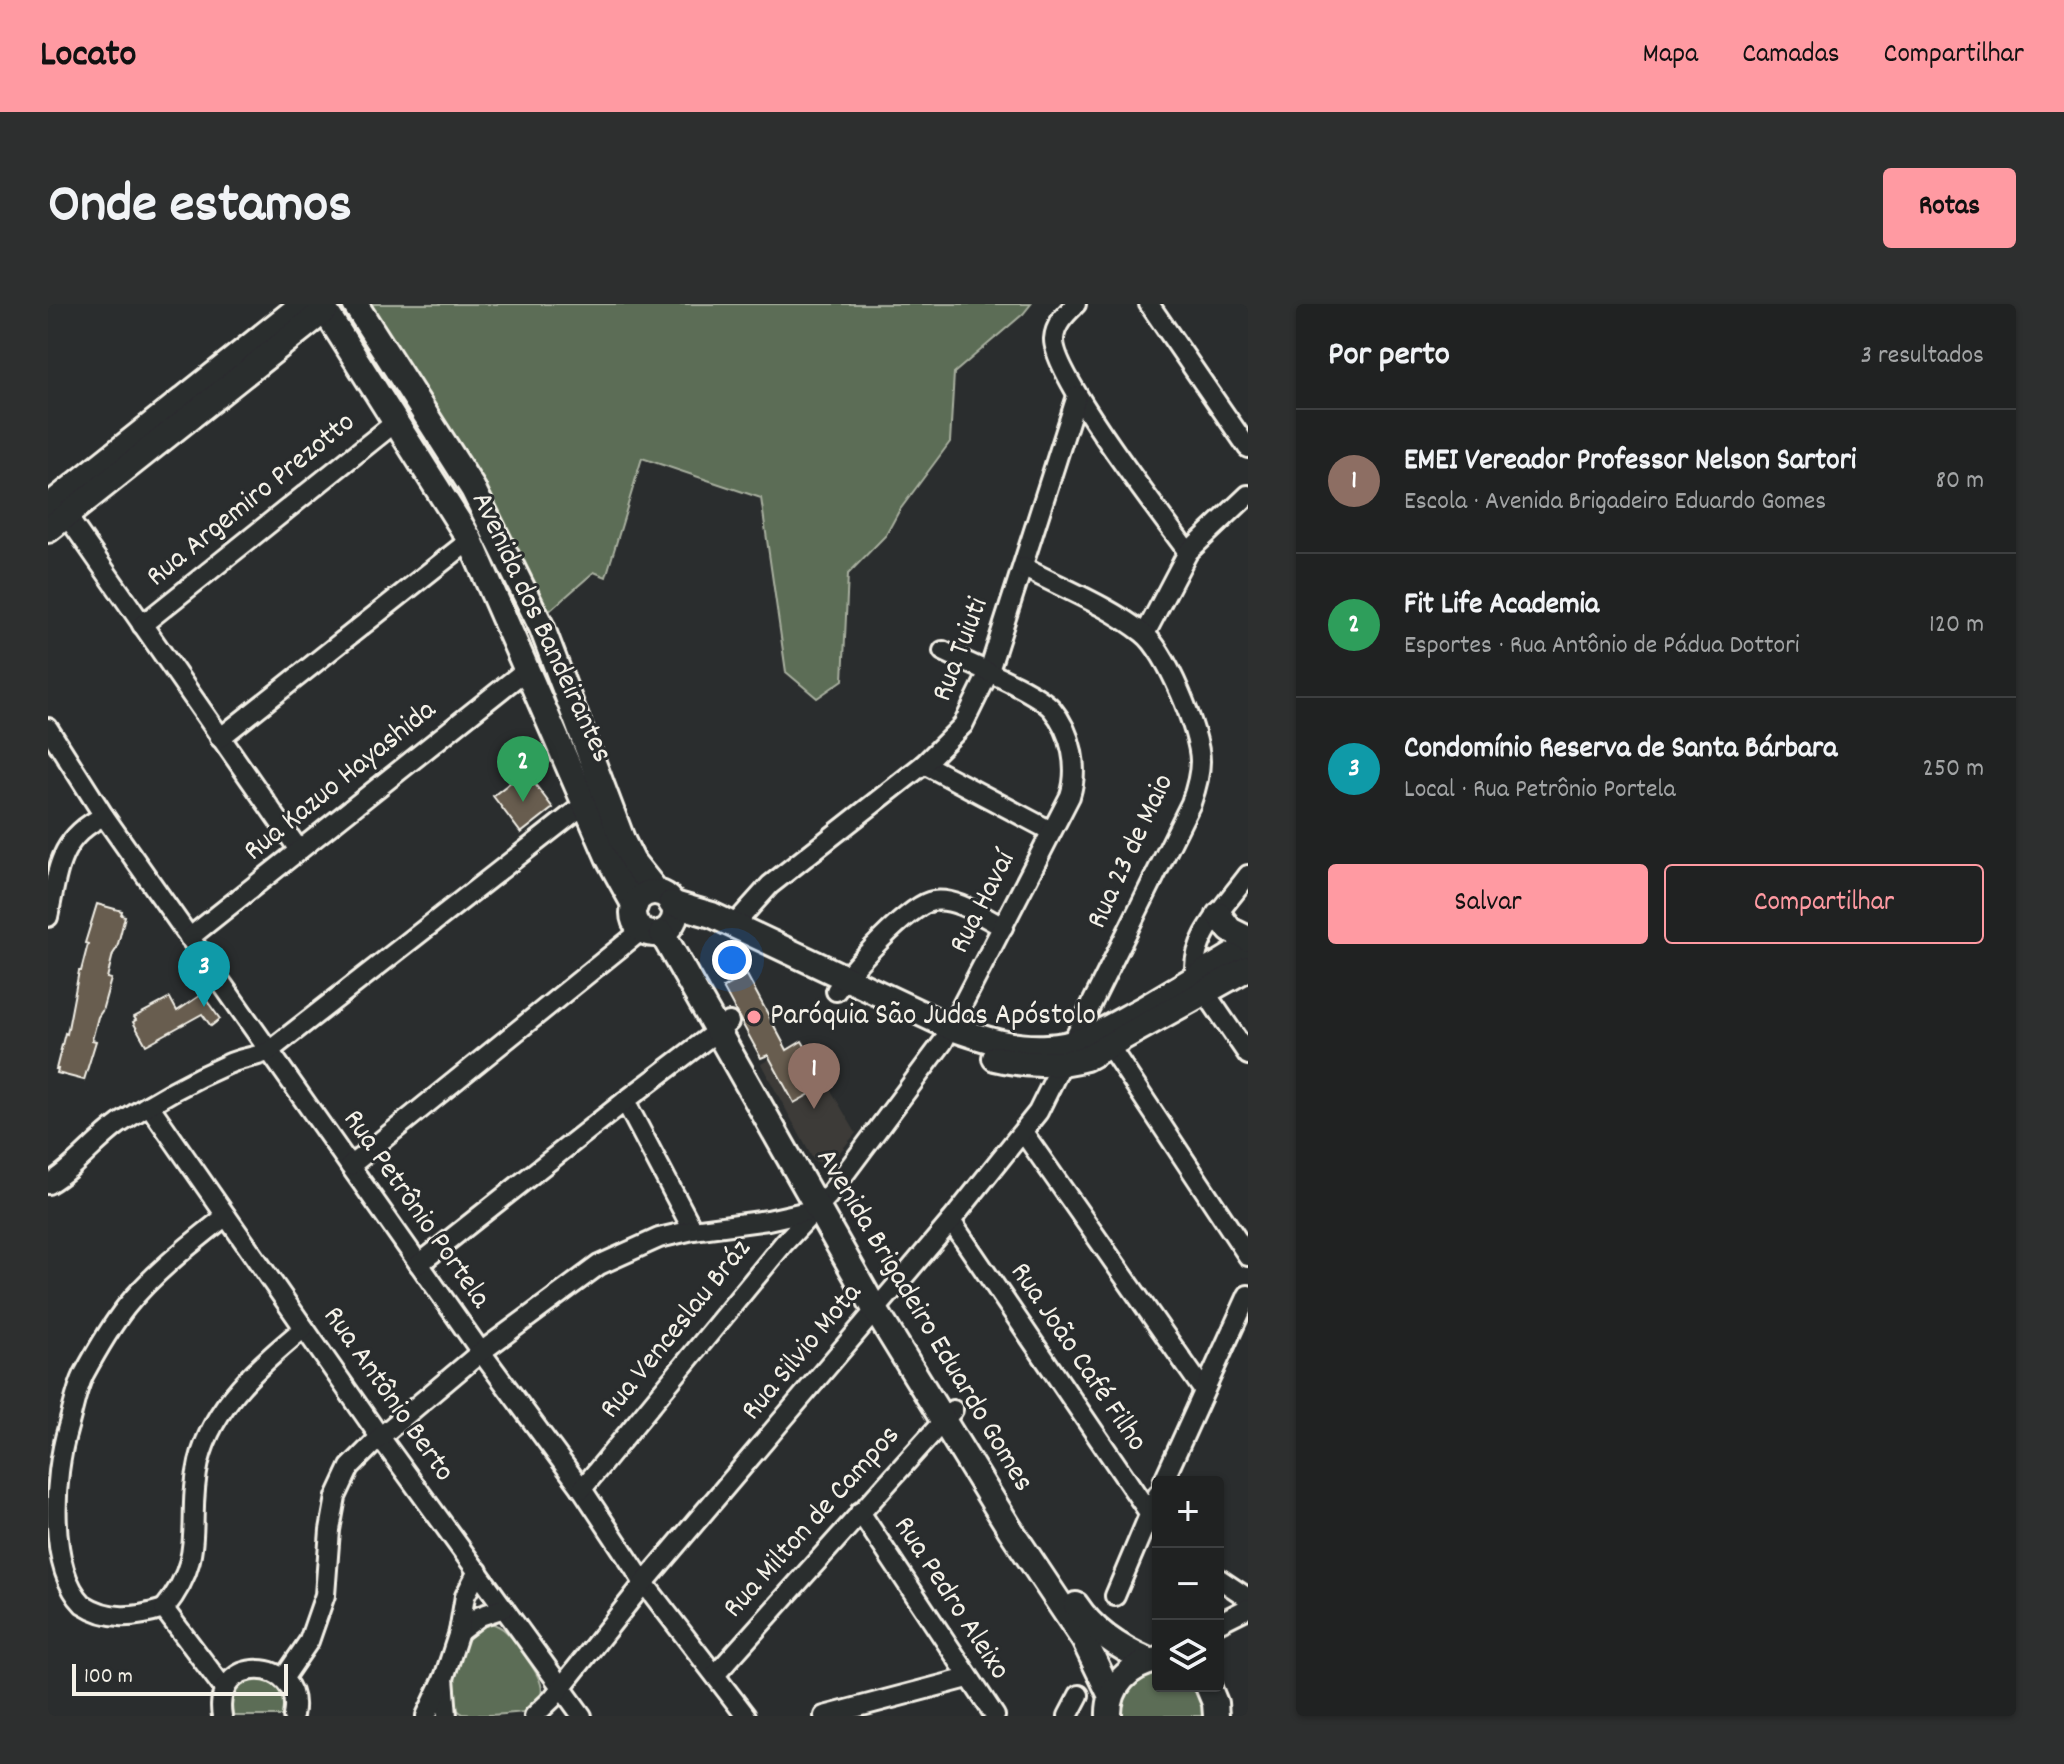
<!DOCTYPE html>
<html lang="pt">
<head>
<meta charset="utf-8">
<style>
  body { margin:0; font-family:Dekko,sans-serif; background:#2d2f2f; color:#f1f3f6 }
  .controls { position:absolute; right:24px; bottom:24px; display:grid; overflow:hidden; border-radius:8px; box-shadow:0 2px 6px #0004 }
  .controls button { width:72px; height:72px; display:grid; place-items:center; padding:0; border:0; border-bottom:2px solid #3d3f40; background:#202222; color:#f1f3f6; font:40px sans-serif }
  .scale { position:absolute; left:24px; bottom:20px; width:216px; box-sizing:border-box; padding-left:8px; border:4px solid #f4f1e8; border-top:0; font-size:22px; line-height:28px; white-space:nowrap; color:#f4f1e8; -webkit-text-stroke:6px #2a2d2e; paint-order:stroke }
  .you { position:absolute; left:684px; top:656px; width:28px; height:28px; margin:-20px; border:6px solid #fff; border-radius:50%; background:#1a73e8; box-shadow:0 0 0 12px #1a73e833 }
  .badge { display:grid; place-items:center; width:52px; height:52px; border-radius:50%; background:#ff9aa2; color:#fff; font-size:26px; font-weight:700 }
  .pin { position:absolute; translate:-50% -66px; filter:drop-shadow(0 2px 4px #0008) }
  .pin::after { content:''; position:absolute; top:42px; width:28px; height:24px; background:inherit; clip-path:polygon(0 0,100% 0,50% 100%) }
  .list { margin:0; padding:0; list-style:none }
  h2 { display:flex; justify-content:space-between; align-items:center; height:104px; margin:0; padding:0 32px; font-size:34px }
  h2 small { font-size:26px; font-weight:400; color:#a2a4a5 }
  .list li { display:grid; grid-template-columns:52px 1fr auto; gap:24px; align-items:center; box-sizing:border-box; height:144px; padding:0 32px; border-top:2px solid #3d3f40 }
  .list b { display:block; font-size:30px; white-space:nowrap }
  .list p { margin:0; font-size:26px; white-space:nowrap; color:#a2a4a5 }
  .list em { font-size:26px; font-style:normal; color:#a2a4a5 }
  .actions { display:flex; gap:16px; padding:24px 32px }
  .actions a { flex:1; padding:18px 0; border:2px solid #ff9aa2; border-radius:8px; text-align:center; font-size:28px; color:#ff9aa2 }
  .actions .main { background:#ff9aa2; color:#111 }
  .icon { flex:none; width:44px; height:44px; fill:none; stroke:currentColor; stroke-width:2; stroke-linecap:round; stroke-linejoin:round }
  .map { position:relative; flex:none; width:1200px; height:1412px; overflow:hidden; border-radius:8px }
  header { display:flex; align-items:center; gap:48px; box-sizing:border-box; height:112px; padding:0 40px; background:#ff9aa2; color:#111 }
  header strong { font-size:38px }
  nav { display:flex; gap:44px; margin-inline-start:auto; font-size:28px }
  .intro { display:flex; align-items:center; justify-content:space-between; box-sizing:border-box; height:192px; padding:0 48px }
  h1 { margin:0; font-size:56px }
  .button { padding:20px 36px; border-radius:8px; background:#ff9aa2; color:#111; font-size:28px; font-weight:700 }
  main { display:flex; gap:48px; padding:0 48px }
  aside { flex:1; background:#202222; border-radius:8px; box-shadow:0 2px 6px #0004 }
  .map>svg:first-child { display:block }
</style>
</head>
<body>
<header>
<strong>Locato</strong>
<nav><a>Mapa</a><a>Camadas</a><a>Compartilhar</a></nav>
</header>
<div class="intro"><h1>Onde estamos</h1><a class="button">Rotas</a></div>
<main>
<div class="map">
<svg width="1200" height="1412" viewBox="0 0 1200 1412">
  <rect width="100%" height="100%" fill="#2a2d2e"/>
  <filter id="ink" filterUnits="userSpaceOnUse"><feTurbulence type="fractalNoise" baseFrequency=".0125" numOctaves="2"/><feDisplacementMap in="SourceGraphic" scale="16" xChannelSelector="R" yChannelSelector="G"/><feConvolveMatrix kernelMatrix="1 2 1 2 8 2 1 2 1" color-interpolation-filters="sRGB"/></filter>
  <g filter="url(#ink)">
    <polygon fill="#3c3b38" points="754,737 808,829 787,854 776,860 766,857 713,760"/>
    <g fill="#5c6d56" stroke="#a8af9f" stroke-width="2">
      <polygon points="321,0 983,0 975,10 906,69 902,138 851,207 838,231 800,270 795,376 769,394 738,368 713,194 594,154 558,273 546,268 498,310 424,157"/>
      <path d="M 442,1319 C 459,1323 465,1336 475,1349 C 489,1370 508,1391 477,1408 C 459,1410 431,1412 415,1410 C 392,1399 407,1353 417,1336 C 422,1328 433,1320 442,1319 Z"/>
      <path d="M 1110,1365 L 1110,1382 L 1150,1382 L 1160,1412 L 1069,1412 C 1072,1385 1086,1374 1110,1365 Z"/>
      <polygon points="217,1373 235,1385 239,1412 181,1412 182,1391 196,1375"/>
    </g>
    <g fill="#675d4f" stroke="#f4f1e8" stroke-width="2">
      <polygon points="477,467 505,504 473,529 445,492"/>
      <polygon points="49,600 74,607 73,611 77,612 69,644 65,650 59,674 63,675 54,707 50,713 44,736 48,737 36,776 9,769 10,765 8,765 17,729 19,730 31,667 33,667 40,640 37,639"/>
      <polygon points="699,671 739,746 754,737 780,780 746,799 720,751 713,754 675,684"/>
      <polygon points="154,690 172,715 163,722 154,710 98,741 85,718 88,716 86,713 122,694 129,707"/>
    </g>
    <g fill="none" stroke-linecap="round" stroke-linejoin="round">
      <defs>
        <g id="street">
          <path d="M 1028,0 C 1018,10 1007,20 1006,35 C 1004,71 1114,212 1140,248"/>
          <polyline points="1101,0 1200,144"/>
          <polyline points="19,212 251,546"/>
          <polyline points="94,321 349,117"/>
          <polyline points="1097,330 1140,248 1200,191"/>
          <polyline points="0,424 56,512 433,1048 534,1185 596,1279 698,1412"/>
          <polyline points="172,434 422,236"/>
          <polyline points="876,460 1003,527"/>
          <path d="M 1200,571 C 1179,600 1140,636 1148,675 L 1200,751"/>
          <path d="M 0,613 C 10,567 10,534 56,512"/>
          <polyline points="686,621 722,581 876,460 915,421 940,370 1029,92"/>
          <polyline points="141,634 479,365"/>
          <path d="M 788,687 C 802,666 862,600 885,597 C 908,593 935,613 955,623"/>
          <polyline points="1054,731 1200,952"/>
          <polyline points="577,797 645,926"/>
          <polyline points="101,801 332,1133 534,1412"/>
          <polyline points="975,828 1156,1087"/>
          <polyline points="302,862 594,626"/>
          <path d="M 0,880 C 27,864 46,838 71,820 C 105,797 143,776 180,760 C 193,754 208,753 221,747 L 538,499"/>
          <polyline points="903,917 1110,1222"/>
          <polyline points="371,960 577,797 681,718"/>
          <polyline points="1115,1178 1200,991"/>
          <path d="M 534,1185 L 736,939 L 780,892 L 895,738 L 1022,492 C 1031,464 1024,429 1004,405 C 987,386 921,360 895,347"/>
          <polyline points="812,1208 947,1412"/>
          <polyline points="1170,1274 1200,1294"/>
          <polyline points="1067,1292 1110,1190"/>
          <path d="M 116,1305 C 87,1314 61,1317 35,1300 C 0,1264 5,1174 20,1123 C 25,1106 28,1086 36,1070 C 48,1048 63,1022 78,1003 C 106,968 144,939 178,912"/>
          <path d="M 116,1305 C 161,1249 137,1220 151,1158 C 165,1100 213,1060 256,1024"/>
          <polyline points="116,1305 177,1386"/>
          <polyline points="1170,1319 1200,1304"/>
          <polyline points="411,1328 432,1312 456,1304"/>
          <polyline points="668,1370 905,1106"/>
          <polyline points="396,1374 399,1412"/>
          <polyline points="235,1375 261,1337 277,1291 282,1226 288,1193 302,1163 332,1133 433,1048 551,961 611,934 645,926 720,916 769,905"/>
          <path d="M 174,1412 C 163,1350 257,1351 245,1412"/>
          <polyline points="378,1412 396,1374 411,1328 417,1292 430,1267"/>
          <path d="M 486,1412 L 504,1395 L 596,1279 L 903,917 L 990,808 L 1143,499 C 1148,485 1152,472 1152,457 C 1152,428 1118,346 1095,329 C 1059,301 1014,284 975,263"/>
          <polyline points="776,1412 920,1374"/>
          <polyline points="1020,1412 1031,1391"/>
        </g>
        <g id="secondary">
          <polyline points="273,0 422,236 561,555 587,602"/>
          <polyline points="307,0 425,185 494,324 575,538 585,558 609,588"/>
          <polyline points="0,203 255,0"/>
          <polyline points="0,226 277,6"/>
          <circle cx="606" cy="609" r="21"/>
          <path d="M 623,599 L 664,611 L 904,724 C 935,735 965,745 999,743 C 1035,742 1064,721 1095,705 C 1130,684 1165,664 1200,642"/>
          <polyline points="1171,611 1182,626 1200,635"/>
          <polyline points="614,629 828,1007 962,1225 1036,1336 1063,1392"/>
          <path d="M 947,754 C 979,761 1006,763 1038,754 L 1200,664"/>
          <path d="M 1028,1301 C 1045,1327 1073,1345 1101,1357"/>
          <polyline points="1160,1382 1167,1399 1168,1412"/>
          <path d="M 1061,1412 C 1060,1382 1081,1361 1110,1356"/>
        </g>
      </defs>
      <use href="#street" stroke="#f4f1e8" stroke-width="24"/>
      <use href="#secondary" stroke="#f4f1e8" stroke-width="30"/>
      <use href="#street" stroke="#2a2d2e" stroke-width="18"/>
      <use href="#secondary" stroke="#2a2d2e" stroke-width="24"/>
    </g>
  </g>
  <circle fill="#ff9aa2" stroke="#2a2d2e" stroke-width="3" cx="706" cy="713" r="8"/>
  <g text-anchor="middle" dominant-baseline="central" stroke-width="6" stroke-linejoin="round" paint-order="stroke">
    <g font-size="30" fill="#f4f1e8" stroke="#2a2d2e">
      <text transform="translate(204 197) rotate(-39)">Rua Argemiro Prezotto</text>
      <text transform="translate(492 324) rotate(65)">Avenida dos Bandeirantes</text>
      <text transform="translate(914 346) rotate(-69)">Rua Tuiuti</text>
      <text transform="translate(293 478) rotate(-39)">Rua Kazuo Hayashida</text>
      <text transform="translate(1084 548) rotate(-65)">Rua 23 de Maio</text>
      <text transform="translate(936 599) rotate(-63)">Rua Havaí</text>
      <text transform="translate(367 906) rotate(55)">Rua Petrônio Portela</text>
      <text transform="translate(875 1017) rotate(59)">Avenida Brigadeiro Eduardo Gomes</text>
      <text transform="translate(629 1026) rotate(-51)">Rua Venceslau Bráz</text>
      <text transform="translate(755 1049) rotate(-50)">Rua Silvio Mota</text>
      <text transform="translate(1029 1054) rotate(56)">Rua João Café Filho</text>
      <text transform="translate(339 1091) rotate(55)">Rua Antônio Berto</text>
      <text transform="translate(765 1219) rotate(-48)">Rua Milton de Campos</text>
      <text transform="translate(902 1295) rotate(57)">Rua Pedro Aleixo</text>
    </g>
    <g font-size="30" fill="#f4f1e8" stroke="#2a2d2e" text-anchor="start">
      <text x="722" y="713">Paróquia São Judas Apóstolo</text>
    </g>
  </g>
</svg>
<div class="controls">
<button>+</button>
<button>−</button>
<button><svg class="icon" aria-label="layers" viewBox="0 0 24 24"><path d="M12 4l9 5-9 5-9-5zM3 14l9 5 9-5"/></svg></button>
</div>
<div class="scale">100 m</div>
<div class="you"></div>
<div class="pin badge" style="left:766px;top:805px;background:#8d6e63">1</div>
<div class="pin badge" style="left:475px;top:498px;background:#2e9e5b">2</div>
<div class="pin badge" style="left:156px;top:703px;background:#0f9aa8">3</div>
</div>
<aside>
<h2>Por perto<small>3 resultados</small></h2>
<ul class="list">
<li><span class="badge" style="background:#8d6e63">1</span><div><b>EMEI Vereador Professor Nelson Sartori</b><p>Escola · Avenida Brigadeiro Eduardo Gomes</p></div><em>80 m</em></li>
<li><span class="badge" style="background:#2e9e5b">2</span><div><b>Fit Life Academia</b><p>Esportes · Rua Antônio de Pádua Dottori</p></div><em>120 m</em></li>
<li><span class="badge" style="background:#0f9aa8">3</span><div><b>Condomínio Reserva de Santa Bárbara</b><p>Local · Rua Petrônio Portela</p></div><em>250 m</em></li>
</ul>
<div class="actions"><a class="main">Salvar</a><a>Compartilhar</a></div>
</aside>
</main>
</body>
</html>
